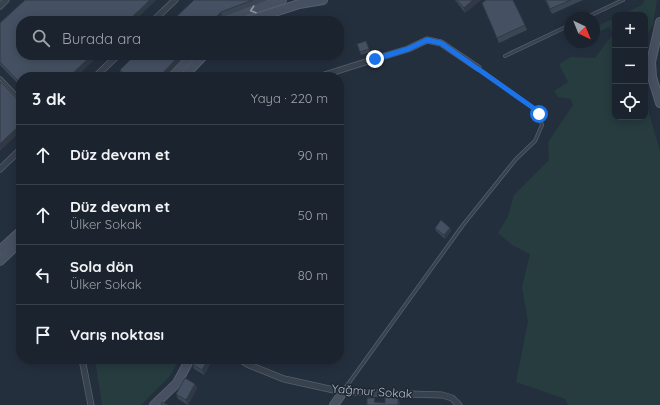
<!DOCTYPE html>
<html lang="tr">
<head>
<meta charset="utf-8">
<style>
  body { margin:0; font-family:Quicksand,sans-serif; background:#242b36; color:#f1f3f6 }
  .controls { position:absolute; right:12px; top:12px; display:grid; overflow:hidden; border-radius:8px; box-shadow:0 2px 10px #0003 }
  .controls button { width:36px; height:36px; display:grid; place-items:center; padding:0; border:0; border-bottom:1px solid #39404a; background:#1b232e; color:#f1f3f6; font:20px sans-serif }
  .compass { position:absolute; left:564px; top:12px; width:36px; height:36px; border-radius:50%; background:#1b232e; box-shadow:0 2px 10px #0003; rotate:137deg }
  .stop { position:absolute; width:12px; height:12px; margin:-9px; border:3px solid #1a73e8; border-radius:50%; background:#fff }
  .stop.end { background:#1a73e8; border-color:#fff; box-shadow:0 1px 4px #0008 }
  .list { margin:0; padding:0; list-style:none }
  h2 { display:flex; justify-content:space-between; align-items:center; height:52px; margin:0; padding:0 16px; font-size:17px }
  h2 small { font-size:13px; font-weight:400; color:#a0a4aa }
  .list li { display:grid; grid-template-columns:26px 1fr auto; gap:12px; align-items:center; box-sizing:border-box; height:60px; padding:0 16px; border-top:1px solid #39404a }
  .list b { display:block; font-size:15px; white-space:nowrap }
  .list p { margin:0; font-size:13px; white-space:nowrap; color:#a0a4aa }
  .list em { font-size:13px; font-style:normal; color:#a0a4aa }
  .icon { flex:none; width:22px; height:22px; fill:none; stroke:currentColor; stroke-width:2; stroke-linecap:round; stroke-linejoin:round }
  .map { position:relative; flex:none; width:660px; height:405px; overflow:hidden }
  .search { position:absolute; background:#1b232e; box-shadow:0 2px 10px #0003; left:16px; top:16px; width:328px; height:44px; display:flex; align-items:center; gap:10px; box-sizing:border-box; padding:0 14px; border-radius:16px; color:#a0a4aa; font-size:15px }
  .panel { position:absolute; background:#1b232e; box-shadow:0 2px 10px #0003; left:16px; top:72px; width:328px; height:292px; border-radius:16px }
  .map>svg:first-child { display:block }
</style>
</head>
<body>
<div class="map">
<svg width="660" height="405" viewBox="0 0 660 405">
  <rect width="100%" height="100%" fill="#242f3e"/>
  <g fill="#263c3f">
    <polygon points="645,0 657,0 653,25 645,38 645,15 621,15 642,5"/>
    <polygon points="615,18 615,117 645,117 645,99 660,151 660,405 568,405 565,399 516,382 528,322 522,287 530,254 512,245 498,233 508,216 514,195 549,160 548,142 573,105 571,99 558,97 554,91 568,82 559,64 571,57 595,58 613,34 609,27 594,34 594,27"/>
    <polygon points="95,359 180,359 169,377 141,405 102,405"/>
  </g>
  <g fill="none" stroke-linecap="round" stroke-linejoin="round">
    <defs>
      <g id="lane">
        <polyline points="585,18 623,0"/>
        <polyline points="505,56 570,25"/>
        <polyline points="0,78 21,100"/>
        <polyline points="343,391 463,225 516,159 535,141 542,125 539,114 532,107 478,68"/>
      </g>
      <g id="street">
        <polyline points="0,6 6,0"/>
        <polyline points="153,21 175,0"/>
        <polyline points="95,77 118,55"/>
        <polyline points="318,77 375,59 408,49 427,40 441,43 478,68"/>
        <polyline points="0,169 21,149"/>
        <polyline points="82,359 91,405"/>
        <polyline points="239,359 249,365 284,379 343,392 442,395 452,398 459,405"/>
      </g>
      <g id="secondary">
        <polyline points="224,21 229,17 282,0"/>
        <polyline points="247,21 299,4 323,0"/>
        <polyline points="660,22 651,62 652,77 660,103"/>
        <polyline points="172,77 192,55"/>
        <polyline points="183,77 204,55"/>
        <polyline points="0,250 21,231"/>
        <polyline points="0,261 21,241"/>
        <polyline points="154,405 177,383 190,359"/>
        <polyline points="334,405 343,392"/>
      </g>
    </defs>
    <use href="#lane" stroke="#565f6c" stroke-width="4"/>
    <use href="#street" stroke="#565f6c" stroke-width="7"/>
    <use href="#secondary" stroke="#565f6c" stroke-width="10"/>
    <use href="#lane" stroke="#38414e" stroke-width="2.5"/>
    <use href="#street" stroke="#38414e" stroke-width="5.5"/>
    <use href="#secondary" stroke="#465061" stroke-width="8"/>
  </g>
  <g fill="#3b4654">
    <polygon points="25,0 156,0 134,21 21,21 21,55 99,55 76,77 21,77 21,87 0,65 0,23"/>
    <polygon points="194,0 268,0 222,17 218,21 173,21 173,20"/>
    <polygon points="455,0 481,0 465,13"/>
    <polygon points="545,0 583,0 552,14"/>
    <polygon points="482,3 525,25 527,30 499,43"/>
    <polygon points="366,41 370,52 361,55 357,44"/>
    <polygon points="182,59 165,77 124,77 121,75 120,70"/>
    <polygon points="435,228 450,228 451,231 445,239 436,231"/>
    <polygon points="195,359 213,359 204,375 194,369 192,364"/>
    <polygon points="195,384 197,388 188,405 178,399 176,394"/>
  </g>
  <g fill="#303945">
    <polygon points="150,0 156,0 134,21 128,21"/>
    <polygon points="473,0 481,0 465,13 464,8"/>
    <polygon points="221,12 222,17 218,21 212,21"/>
    <polygon points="92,55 99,55 76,77 69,77"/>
    <polygon points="180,55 181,55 182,59 165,77 159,77"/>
    <polygon points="21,124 21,131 0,151 0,144"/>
    <polygon points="450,228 451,231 445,239 444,235"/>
    <polygon points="208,359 213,359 204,375 202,370"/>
    <polygon points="195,384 197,388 188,405 186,400"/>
    <polygon points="398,398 400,402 400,405 398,405"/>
  </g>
  <g fill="#455162" stroke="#303945">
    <polygon points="25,0 150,0 128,21 120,21 119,20 117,21 21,21 21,55 92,55 69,77 21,77 21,84 0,62 0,23"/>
    <polygon points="194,0 253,0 221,12 212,21 174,21 173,20"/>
    <polygon points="457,0 473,0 464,8"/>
    <polygon points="486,0 513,0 525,25 497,38 482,3"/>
    <polygon points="546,0 571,0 550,9"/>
    <polygon points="366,41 369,49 360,52 357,44"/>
    <polygon points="135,55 180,55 159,77 126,77 120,70"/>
    <polygon points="1,82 21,103 21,124 0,144 0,83"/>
    <polygon points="441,220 450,228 444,235 435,228"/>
    <polygon points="195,359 208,359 202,370 192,364"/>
    <polygon points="185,378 195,384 186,400 176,394"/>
    <polygon points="385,397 398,398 398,405 367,405 367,398 375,398 374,402 385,403"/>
    <polygon points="162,402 168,405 161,405"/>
  </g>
  <defs><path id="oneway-chevron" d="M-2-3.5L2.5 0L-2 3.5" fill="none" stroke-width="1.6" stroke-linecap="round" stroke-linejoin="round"/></defs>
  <use stroke="#8e96a5" href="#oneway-chevron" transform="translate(253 10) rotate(162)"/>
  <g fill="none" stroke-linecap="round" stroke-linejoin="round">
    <polyline stroke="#1a73e8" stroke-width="5" points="375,59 408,49 427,40 441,43 532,107 539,114"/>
  </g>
  <g text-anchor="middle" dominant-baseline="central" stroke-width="3" stroke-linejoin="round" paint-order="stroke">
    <g font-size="12" fill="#b4bcc9" stroke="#1d2633">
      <text transform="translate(372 391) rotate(4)">Yağmur Sokak</text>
    </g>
  </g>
</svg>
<div class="controls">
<button>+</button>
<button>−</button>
<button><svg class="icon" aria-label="locate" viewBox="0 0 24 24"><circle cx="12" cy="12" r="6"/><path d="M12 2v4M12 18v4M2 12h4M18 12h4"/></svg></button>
</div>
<svg class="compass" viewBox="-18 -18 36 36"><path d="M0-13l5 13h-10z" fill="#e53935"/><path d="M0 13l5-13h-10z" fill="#a0a4aa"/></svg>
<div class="stop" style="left:539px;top:114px"></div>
<div class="stop end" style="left:375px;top:59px"></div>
<div class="search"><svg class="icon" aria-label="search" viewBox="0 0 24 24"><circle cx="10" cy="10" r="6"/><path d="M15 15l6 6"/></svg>Burada ara</div>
<section class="panel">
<h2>3 dk<small>Yaya · 220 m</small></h2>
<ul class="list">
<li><svg class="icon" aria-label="ahead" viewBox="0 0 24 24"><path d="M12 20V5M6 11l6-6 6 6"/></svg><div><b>Düz devam et</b></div><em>90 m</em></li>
<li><svg class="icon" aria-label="ahead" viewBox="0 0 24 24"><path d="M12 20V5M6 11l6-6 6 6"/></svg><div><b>Düz devam et</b><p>Ülker Sokak</p></div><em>50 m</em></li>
<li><svg class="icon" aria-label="left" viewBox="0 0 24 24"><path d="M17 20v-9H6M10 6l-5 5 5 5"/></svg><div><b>Sola dön</b><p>Ülker Sokak</p></div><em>80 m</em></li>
<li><svg class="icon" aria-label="arrive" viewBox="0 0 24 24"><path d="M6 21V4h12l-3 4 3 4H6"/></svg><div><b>Varış noktası</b></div></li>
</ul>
</section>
</div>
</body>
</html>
